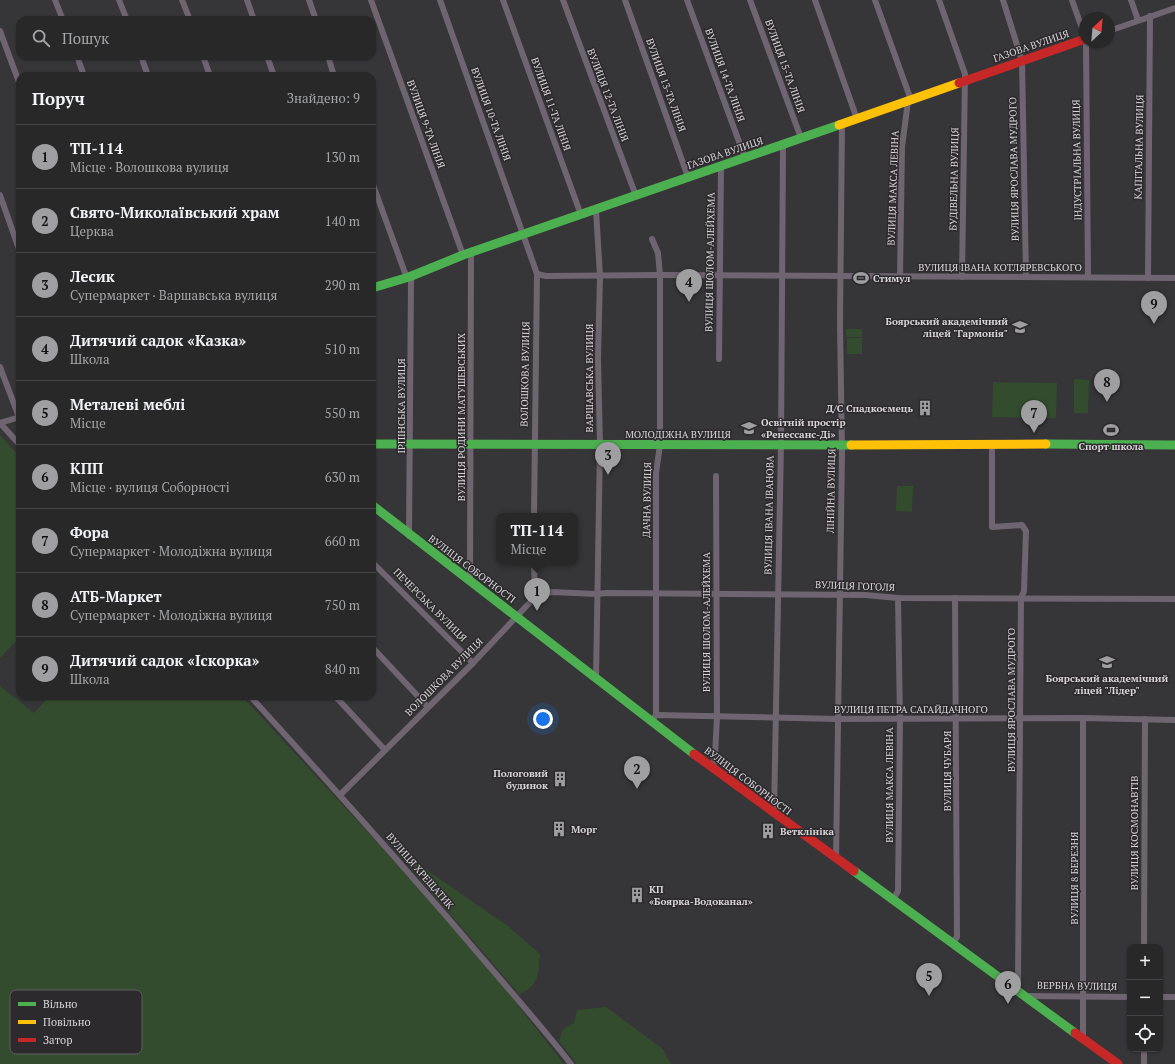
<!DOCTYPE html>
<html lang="uk">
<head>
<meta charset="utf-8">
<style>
  body { margin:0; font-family:"PT Serif",serif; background:#303031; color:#f1f3f6 }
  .controls { position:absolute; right:12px; bottom:12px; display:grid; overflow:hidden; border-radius:8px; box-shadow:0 1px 3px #0004 }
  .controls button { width:36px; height:36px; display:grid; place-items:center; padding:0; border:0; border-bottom:1px solid #444446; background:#282829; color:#f1f3f6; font:20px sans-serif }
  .compass { position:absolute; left:1079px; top:12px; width:36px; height:36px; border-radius:50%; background:#282829; box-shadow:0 1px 3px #0004; rotate:26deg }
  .you { position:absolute; left:543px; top:719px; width:14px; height:14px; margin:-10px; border:3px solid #fff; border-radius:50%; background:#1a73e8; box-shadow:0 0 0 6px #1a73e833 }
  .badge { display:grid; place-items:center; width:26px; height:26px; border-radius:50%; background:#9f9ea0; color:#111; font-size:13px; font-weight:700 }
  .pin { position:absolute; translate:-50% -33px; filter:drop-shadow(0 1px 2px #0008) }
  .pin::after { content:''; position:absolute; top:21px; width:14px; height:12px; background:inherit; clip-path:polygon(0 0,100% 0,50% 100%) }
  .popup { position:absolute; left:496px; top:513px; width:82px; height:52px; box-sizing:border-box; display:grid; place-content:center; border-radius:8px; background:#282829; filter:drop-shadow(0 1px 3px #0005); font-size:13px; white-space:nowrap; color:#a5a6a8 }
  .popup b { font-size:15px; color:#f1f3f6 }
  .popup::after { content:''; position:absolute; left:50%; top:100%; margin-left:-8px; border:8px solid transparent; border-top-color:#282829 }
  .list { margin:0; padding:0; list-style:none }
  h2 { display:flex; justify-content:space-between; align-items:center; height:52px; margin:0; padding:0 16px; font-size:17px }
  h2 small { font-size:13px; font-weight:400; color:#a5a6a8 }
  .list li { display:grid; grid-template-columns:26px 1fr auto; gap:12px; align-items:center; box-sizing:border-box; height:64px; padding:0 16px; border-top:1px solid #444446 }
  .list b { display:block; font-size:15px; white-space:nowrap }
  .list p { margin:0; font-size:13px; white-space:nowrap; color:#a5a6a8 }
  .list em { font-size:13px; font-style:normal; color:#a5a6a8 }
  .icon { flex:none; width:22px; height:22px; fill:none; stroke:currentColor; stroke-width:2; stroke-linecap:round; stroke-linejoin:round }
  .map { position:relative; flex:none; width:1175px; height:1064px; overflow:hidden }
  .search { position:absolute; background:#282829; box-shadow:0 1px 3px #0004; left:16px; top:16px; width:360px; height:44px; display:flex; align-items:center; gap:10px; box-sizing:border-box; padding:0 14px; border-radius:12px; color:#a5a6a8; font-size:15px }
  .panel { position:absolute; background:#282829; box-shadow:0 1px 3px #0004; left:16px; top:72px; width:360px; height:628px; border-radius:12px }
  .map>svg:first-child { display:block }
</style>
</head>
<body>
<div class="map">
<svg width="1175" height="1064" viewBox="0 0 1175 1064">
  <rect width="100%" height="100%" fill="#363537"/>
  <g fill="#334c2e">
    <rect x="846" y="329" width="16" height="8"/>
    <rect x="847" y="338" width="15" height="16"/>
    <polygon points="1074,379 1089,380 1088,413 1074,413"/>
    <polygon points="993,382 1057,383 1056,418 992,417"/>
    <polygon points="0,435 20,457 20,637 0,658"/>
    <polygon points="897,486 913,486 912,512 896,511"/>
    <polygon points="0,686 34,713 49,696 242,696 461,933 564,1064 0,1064"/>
    <path d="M 399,851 L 508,926 L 540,954 C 538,973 540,986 519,994 L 397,853 Z"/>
    <polygon points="606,1007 663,1049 671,1064 577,1064 559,1041 563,1029 574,1023 577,1010"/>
  </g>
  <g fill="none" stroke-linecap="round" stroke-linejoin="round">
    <g stroke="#6e6571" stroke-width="6">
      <polyline points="55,0 63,20"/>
      <polyline points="119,0 127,20"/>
      <polyline points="182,0 190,20"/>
      <polyline points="247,0 254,20"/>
      <polyline points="309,0 316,20"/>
      <polyline points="371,0 463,255"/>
      <polyline points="440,0 537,274 534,516"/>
      <polyline points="503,0 581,215"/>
      <polyline points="563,0 636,196"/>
      <polyline points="625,0 688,177"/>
      <polyline points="687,0 745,158"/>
      <polyline points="750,0 801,138"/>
      <polyline points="815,0 857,119"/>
      <polyline points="875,0 911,100"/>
      <polyline points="939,0 965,74 962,277"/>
      <polyline points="1003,0 1022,61 1026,277"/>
      <polyline points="1072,0 1085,37"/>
      <polyline points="1131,0 1138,20"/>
      <polyline points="0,31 20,85"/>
      <polyline points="1109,31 1175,8"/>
      <polyline points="1086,42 1088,277"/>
      <polyline points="77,56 84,76"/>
      <polyline points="141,56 148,76"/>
      <polyline points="203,56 210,76"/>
      <polyline points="267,56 274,76"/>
      <polyline points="328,56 334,76"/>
      <polyline points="372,182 405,273 411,280 409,536"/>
      <polyline points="0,195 20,252"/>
      <polyline points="652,239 658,253 660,275 660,445 656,473 656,715"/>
      <polyline points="537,274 546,276 660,275 1175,278"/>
      <polyline points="900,276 902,147 908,101"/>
      <polyline points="1148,278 1150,16"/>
      <polyline points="719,359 721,166"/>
      <polyline points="0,367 19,417"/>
      <polyline points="0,423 20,445"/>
      <polyline points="0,423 20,417"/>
      <polyline points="992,444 992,527 1022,525 1026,531 1024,591 1021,598 1018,981 1014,989"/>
      <polyline points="372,562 473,663"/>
      <polyline points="470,581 471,253"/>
      <polyline points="535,597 551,592 596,594 607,593 865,595 898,598 1175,599"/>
      <polyline points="372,647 428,707"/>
      <polyline points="596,678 600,445 598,359 600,276 596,210"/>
      <path d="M 250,696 C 321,774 391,852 460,932 C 497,976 535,1018 571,1064"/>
      <polyline points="335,696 385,750"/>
      <polyline points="651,722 656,715 838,719 1083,718 1175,720"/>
      <polyline points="713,768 715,756 717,717 716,476"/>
      <polyline points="340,795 473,663 535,597 534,562"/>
      <polyline points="774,814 781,444 783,144"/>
      <polyline points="836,859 842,453 840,323 842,124"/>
      <polyline points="893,900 898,891 900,720 898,598"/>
      <polyline points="953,943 957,937 955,598"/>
      <polyline points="1144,947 1145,719"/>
      <polyline points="1026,996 1130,997"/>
      <polyline points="1160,997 1175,997"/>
      <polyline points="1083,1038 1083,718"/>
      <polyline points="1144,1064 1144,1049"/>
    </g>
    <g stroke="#4caf50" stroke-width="9">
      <polyline points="372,288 409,277 463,255 839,125"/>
      <polyline points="372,444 851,445"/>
      <polyline points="1046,444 1175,445"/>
      <polyline points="372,505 694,754"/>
      <polyline points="854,871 1075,1033"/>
    </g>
    <g stroke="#ffc107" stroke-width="9">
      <polyline points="839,125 959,83"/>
      <polyline points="851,445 1046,444"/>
    </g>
    <g stroke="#c62828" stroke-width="9">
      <polyline points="959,83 1085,39"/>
      <polyline points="694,754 854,871"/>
      <polyline points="1075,1033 1118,1064"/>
    </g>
  </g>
  <defs>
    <symbol id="stadium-bare" viewBox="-9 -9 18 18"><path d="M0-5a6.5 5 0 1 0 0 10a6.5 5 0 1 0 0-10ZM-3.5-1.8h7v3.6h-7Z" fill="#9f9ea0" stroke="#2d2a2e" stroke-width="2.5" paint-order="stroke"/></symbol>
    <symbol id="school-bare" viewBox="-9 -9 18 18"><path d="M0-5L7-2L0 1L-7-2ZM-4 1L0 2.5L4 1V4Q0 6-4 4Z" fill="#9f9ea0" stroke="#2d2a2e" stroke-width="2.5" paint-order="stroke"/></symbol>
    <symbol id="building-bare" viewBox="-9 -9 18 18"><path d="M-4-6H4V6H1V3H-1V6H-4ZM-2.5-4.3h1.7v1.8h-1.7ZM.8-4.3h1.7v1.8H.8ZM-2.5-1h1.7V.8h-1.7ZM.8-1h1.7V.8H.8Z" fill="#9f9ea0" stroke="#2d2a2e" stroke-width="2.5" paint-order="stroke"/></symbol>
    <symbol id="university-bare" viewBox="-9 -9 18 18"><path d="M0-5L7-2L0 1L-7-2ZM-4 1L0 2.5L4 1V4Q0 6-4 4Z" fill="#9f9ea0" stroke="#2d2a2e" stroke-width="2.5" paint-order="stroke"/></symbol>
  </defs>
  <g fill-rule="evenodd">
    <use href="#stadium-bare" x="850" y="267" width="22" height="22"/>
    <use href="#school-bare" x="1009" y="316" width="22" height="22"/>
    <use href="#building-bare" x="914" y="397" width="22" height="22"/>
    <use href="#university-bare" x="738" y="417" width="22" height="22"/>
    <use href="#stadium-bare" x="1100" y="419" width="22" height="22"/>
    <use href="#school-bare" x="1096" y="651" width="22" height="22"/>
    <use href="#building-bare" x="549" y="768" width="22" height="22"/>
    <use href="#building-bare" x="548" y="818" width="22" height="22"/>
    <use href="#building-bare" x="757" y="820" width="22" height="22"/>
    <use href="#building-bare" x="626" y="884" width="22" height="22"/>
  </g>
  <g text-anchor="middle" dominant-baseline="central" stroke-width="3" stroke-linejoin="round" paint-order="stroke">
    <g font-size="10" fill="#d8d6d9" stroke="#2d2a2e">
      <text transform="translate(1031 46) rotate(-19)">ГАЗОВА ВУЛИЦЯ</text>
      <text transform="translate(785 66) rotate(70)">ВУЛИЦЯ 15-ТА ЛІНІЯ</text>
      <text transform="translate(725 75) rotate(70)">ВУЛИЦЯ 14-ТА ЛІНІЯ</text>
      <text transform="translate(666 85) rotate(70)">ВУЛИЦЯ 13-ТА ЛІНІЯ</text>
      <text transform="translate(608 95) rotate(69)">ВУЛИЦЯ 12-ТА ЛІНІЯ</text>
      <text transform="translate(551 104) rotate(70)">ВУЛИЦЯ 11-ТА ЛІНІЯ</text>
      <text transform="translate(491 114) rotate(70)">ВУЛИЦЯ 10-ТА ЛІНІЯ</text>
      <text transform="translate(426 124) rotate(70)">ВУЛИЦЯ 9-ТА ЛІНІЯ</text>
      <text transform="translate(1139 147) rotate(-89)">КАПІТАЛЬНА ВУЛИЦЯ</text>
      <text transform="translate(725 153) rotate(-19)">ГАЗОВА ВУЛИЦЯ</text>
      <text transform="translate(1077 160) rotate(-91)">ІНДУСТРІАЛЬНА ВУЛИЦЯ</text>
      <text transform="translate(1014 169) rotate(-91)">ВУЛИЦЯ ЯРОСЛАВА МУДРОГО</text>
      <text transform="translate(954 179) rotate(-89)">БУДІВЕЛЬНА ВУЛИЦЯ</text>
      <text transform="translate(893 188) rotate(-88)">ВУЛИЦЯ МАКСА ЛЕВІНА</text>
      <text transform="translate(710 262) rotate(-89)">ВУЛИЦЯ ШОЛОМ-АЛЕЙХЕМА</text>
      <text x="1000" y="267">ВУЛИЦЯ ІВАНА КОТЛЯРЕВСЬКОГО</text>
      <text transform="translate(525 374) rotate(-89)">ВОЛОШКОВА ВУЛИЦЯ</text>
      <text transform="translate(589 378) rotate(-90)">ВАРШАВСЬКА ВУЛИЦЯ</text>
      <text transform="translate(401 406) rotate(-90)">ІРПІНСЬКА ВУЛИЦЯ</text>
      <text transform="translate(461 417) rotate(-90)">ВУЛИЦЯ РОДИНИ МАТУШЕВСЬКИХ</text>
      <text x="678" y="434">МОЛОДІЖНА ВУЛИЦЯ</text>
      <text transform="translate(831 491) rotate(-89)">ЛІНІЙНА ВУЛИЦЯ</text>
      <text transform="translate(647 500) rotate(-89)">ДАЧНА ВУЛИЦЯ</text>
      <text transform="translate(769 515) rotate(-89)">ВУЛИЦЯ ІВАНА ІВАНОВА</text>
      <text transform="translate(472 569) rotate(37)">ВУЛИЦЯ СОБОРНОСТІ</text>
      <text transform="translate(855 586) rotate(2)">ВУЛИЦЯ ГОГОЛЯ</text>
      <text transform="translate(430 605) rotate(45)">ПЕЧЕРСЬКА ВУЛИЦЯ</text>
      <text transform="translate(706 622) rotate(-90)">ВУЛИЦЯ ШОЛОМ-АЛЕЙХЕМА</text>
      <text transform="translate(444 677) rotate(-45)">ВОЛОШКОВА ВУЛИЦЯ</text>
      <text transform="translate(1011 700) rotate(-90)">ВУЛИЦЯ ЯРОСЛАВА МУДРОГО</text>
      <text x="911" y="709">ВУЛИЦЯ ПЕТРА САГАЙДАЧНОГО</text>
      <text transform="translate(947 771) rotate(-90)">ВУЛИЦЯ ЧУБАРЯ</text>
      <text transform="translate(748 781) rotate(37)">ВУЛИЦЯ СОБОРНОСТІ</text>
      <text transform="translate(889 785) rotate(-90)">ВУЛИЦЯ МАКСА ЛЕВІНА</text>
      <text transform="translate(1134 833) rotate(-90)">ВУЛИЦЯ КОСМОНАВТІВ</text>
      <text transform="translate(420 871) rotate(49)">ВУЛИЦЯ ХРЕЩАТИК</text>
      <text transform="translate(1074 878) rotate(-90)">ВУЛИЦЯ 8 БЕРЕЗНЯ</text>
      <text transform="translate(1077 986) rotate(1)">ВЕРБНА ВУЛИЦЯ</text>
    </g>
    <g font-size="10" font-weight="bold" fill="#d8d6d9" stroke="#2d2a2e" text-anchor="start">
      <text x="873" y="278">Стимул</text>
      <text x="1008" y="321" text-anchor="end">Боярський академічний<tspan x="1008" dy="12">ліцей "Гармонія"</tspan></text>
      <text x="913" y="408" text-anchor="end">Д/С Спадкоємець</text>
      <text x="761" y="422">Освітній простір<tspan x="761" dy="12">«Ренессанс-Ді»</tspan></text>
      <text x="1111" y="446" text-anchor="middle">Спорт школа</text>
      <text x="1107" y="678" text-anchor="middle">Боярський академічний<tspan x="1107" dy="12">ліцей "Лідер"</tspan></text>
      <text x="548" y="773" text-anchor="end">Пологовий<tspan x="548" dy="12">будинок</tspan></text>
      <text x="571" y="829">Морг</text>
      <text x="780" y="831">Ветклініка</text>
      <text x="649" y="889">КП<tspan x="649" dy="12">«Боярка-Водоканал»</tspan></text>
    </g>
  </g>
  <rect x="10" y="990" width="132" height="64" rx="6" fill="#2d2a2e" stroke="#605e61" stroke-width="1"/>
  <rect x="18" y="1002" width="18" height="4" fill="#4caf50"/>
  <rect x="18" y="1020" width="18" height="4" fill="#ffc107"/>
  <rect x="18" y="1038" width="18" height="4" fill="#c62828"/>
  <g font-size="11" fill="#d8d6d9">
    <text x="43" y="1008">Вільно</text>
    <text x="43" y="1026">Повільно</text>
    <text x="43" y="1044">Затор</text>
  </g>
</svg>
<div class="controls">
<button>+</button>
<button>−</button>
<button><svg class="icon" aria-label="locate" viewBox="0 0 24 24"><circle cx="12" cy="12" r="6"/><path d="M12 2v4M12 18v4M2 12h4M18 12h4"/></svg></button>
</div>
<svg class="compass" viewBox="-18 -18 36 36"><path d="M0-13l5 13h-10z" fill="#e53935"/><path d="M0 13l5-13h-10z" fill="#a5a6a8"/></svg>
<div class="you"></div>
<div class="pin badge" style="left:537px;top:611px">1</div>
<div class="popup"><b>ТП-114</b>Місце</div>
<div class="pin badge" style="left:637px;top:789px">2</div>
<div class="pin badge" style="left:608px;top:475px">3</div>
<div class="pin badge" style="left:689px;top:302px">4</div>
<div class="pin badge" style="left:929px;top:996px">5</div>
<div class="pin badge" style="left:1008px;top:1004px">6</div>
<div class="pin badge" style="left:1034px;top:433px">7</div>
<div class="pin badge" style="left:1107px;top:402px">8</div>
<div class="pin badge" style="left:1154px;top:324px">9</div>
<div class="search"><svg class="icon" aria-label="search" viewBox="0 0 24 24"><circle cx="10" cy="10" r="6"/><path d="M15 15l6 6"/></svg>Пошук</div>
<section class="panel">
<h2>Поруч<small>Знайдено: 9</small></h2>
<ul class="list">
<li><span class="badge">1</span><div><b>ТП-114</b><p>Місце · Волошкова вулиця</p></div><em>130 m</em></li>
<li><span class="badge">2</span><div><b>Свято-Миколаївський храм</b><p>Церква</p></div><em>140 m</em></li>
<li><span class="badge">3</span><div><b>Лесик</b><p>Супермаркет · Варшавська вулиця</p></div><em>290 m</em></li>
<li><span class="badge">4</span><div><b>Дитячий садок «Казка»</b><p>Школа</p></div><em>510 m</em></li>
<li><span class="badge">5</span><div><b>Металеві меблі</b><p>Місце</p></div><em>550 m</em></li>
<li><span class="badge">6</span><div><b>КПП</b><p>Місце · вулиця Соборності</p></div><em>630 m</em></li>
<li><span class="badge">7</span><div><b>Фора</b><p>Супермаркет · Молодіжна вулиця</p></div><em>660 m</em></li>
<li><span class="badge">8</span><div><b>АТБ-Маркет</b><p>Супермаркет · Молодіжна вулиця</p></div><em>750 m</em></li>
<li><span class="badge">9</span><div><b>Дитячий садок «Іскорка»</b><p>Школа</p></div><em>840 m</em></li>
</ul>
</section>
</div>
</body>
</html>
